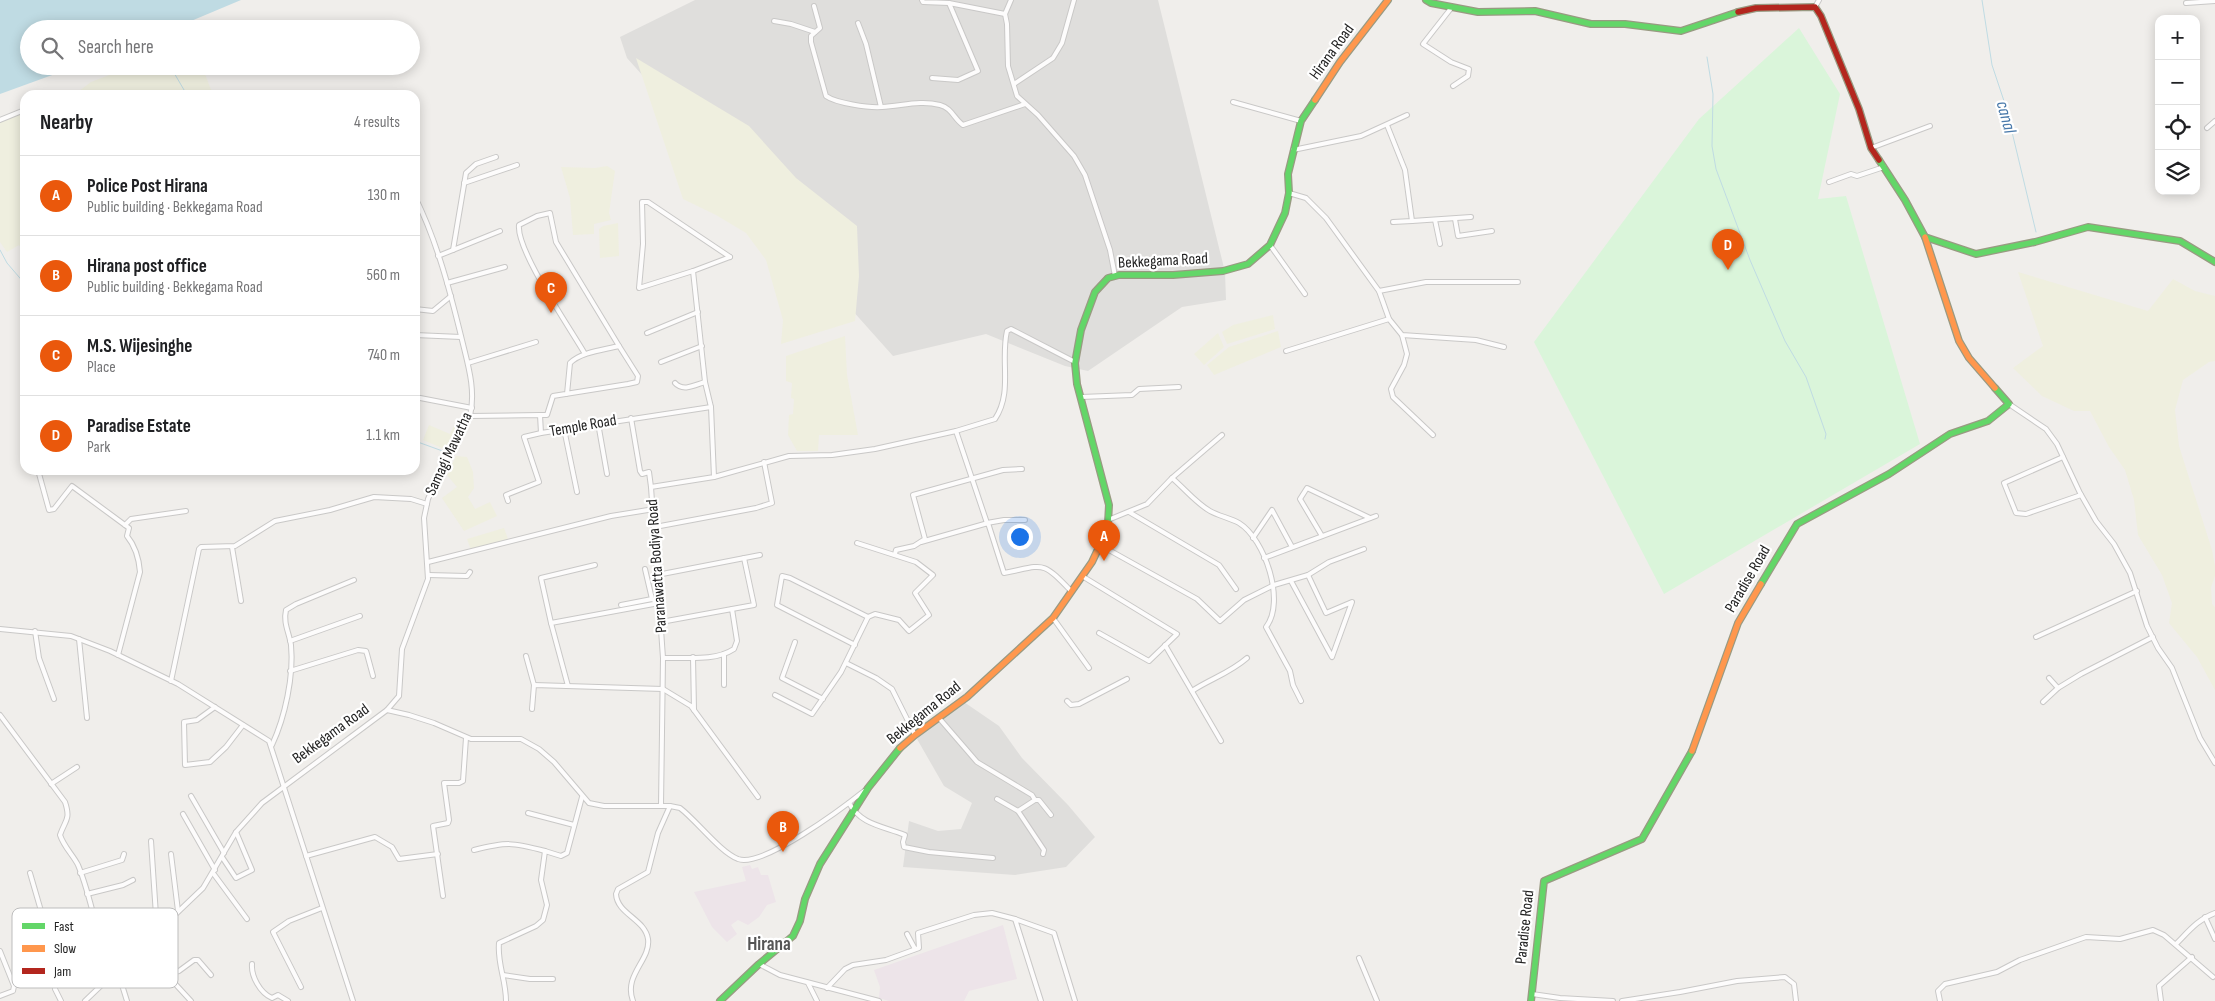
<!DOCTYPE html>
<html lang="en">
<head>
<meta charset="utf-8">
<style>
  body { margin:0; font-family:"Sofia Sans Condensed",sans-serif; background:#f6f6f6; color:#202124 }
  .controls { position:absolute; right:15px; top:15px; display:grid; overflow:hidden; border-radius:10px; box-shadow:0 2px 12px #0003 }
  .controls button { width:45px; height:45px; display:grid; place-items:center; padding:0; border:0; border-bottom:1px solid #e0e0e0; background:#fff; color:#202124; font:25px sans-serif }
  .you { position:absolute; left:1019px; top:536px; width:18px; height:18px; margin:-12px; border:4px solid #fff; border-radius:50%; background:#1a73e8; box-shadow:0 0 0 8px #1a73e833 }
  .badge { display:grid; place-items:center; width:32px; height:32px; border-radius:50%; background:#ea580c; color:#fff; font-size:16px; font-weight:700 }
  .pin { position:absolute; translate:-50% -41px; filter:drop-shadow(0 1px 2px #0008) }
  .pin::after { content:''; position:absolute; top:26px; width:18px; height:15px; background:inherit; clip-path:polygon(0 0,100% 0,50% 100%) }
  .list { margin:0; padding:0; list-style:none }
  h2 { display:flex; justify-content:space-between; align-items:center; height:65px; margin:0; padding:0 20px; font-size:21px }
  h2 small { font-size:16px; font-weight:400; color:#757577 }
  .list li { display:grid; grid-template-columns:32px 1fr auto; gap:15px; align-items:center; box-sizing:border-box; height:80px; padding:0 20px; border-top:1px solid #e0e0e0 }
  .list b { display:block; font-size:19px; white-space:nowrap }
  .list p { margin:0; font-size:16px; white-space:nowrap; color:#757577 }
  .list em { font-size:16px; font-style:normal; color:#757577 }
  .icon { flex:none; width:28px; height:28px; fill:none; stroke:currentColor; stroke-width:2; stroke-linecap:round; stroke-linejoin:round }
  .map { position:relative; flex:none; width:2215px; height:1001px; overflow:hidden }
  .search { position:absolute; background:#fff; box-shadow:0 2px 12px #0003; left:20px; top:20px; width:400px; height:55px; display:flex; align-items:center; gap:12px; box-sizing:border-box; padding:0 18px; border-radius:28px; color:#757577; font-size:19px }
  .panel { position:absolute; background:#fff; box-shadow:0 2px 12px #0003; left:20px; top:90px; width:400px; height:385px; border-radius:15px }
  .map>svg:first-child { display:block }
</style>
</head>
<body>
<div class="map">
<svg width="2215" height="1001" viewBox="0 0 2215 1001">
  <rect width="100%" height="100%" fill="#f0eeeb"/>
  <g fill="#dfdedc">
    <polygon points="695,0 1158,0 1225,272 1226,300 1182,307 1088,371 1065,366 986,334 893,356 627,58 620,37"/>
    <polygon points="961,700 999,726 1022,758 1068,805 1095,837 1066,867 1015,875 903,867 909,821 938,831 961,829 972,803 944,786 917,739 942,712"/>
  </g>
  <g fill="#ede4e9">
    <polygon points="750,865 752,869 758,867 761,875 768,875 776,902 767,905 759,917 748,925 738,920 731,925 737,934 727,942 712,927 694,892 746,881 742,867"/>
    <polygon points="1003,925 1017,979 969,991 964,1001 889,1001 879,998 880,987 874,970"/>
  </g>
  <g fill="#efefdf">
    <polygon points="636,58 749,126 796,178 857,226 859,276 855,321 781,344 783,320 766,260 746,233 716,215 683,199"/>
    <polygon points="133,66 202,66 213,95 74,95 91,82"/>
    <polygon points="24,112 25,113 25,254 19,245 7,252 0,242 0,122"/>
    <polygon points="607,166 615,171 609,213 611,220 594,224 594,234 573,235 570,198 561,167 595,168"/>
    <polygon points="618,223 619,256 600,258 599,229 603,226"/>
    <polygon points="2018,272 2148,311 2173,279 2195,291 2215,296 2215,361 2209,362 2183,380 2175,410 2179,446 2212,550 2215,566 2215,576 2211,587 2212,604 2215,607 2215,690 2197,657 2169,623 2172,603 2162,575 2138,535 2134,500 2125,470 2109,447 2090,411 2074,411 2042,396 2013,368 2043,346"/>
    <polygon points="1273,315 1275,329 1227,344 1222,332 1233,325"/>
    <polygon points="1278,331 1281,347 1214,375 1207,365 1229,347"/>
    <polygon points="1218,333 1224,347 1204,365 1194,354"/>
    <polygon points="845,336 847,375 858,435 819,435 818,451 797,451 788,435 789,415 793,414 794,399 791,398 792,383 786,381 786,356"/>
    <polygon points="455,424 462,428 449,451 423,440 429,425 450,434"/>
    <polygon points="456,456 467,457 473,472 474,488 468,497 475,509 490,502 497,516 464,531 442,498 457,487 447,475"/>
    <polygon points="504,528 508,539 471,550 467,539"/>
  </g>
  <polygon fill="#daf5da" points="1799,28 1840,94 1818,199 1846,196 1920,444 1664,594 1534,342 1699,119"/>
  <polygon fill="#bfdbe3" points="0,0 241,0 172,29 29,29 29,66 77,66 0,94"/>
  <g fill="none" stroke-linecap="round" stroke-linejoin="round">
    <g stroke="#bfdbe3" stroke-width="1">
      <polyline points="1982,0 1992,65 2006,107 2036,232"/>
      <polyline points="1707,57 1713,94 1712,146 1716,169 1750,260 1785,341 1806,377 1826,434 1825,439"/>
      <polyline points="170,66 187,95"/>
      <polyline points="0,250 7,263 25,284"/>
      <polyline points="415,441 448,453"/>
    </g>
    <defs>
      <g id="street">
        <polyline points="922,0 923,2 949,3"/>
        <polyline points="1011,0 1005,14 1007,24 1008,66 1017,96 1038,115 1074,156 1085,175 1110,250 1115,276"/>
        <polyline points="2186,3 2215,1"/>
        <path d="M 814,6 L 820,28 L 811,36 L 811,42 L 826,96 C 836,103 868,108 882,107 C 902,106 920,100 940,105 C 952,108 954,119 963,125 L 1025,104"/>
        <polyline points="1452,7 1423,44 1451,62 1469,69 1468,76 1453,86"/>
        <polyline points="1815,7 1819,0"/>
        <polyline points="774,21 791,24 815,32"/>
        <polyline points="858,23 866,44 881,107"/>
        <polyline points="932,78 958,80 978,71 949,3 1005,14"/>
        <polyline points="1014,84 1053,58 1062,43 1074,0"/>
        <polyline points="1233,102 1301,121"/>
        <polyline points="0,120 22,111"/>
        <polyline points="1387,125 1405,170 1412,221 1393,222"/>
        <polyline points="2207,128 2215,121"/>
        <polyline points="1871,148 1930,126"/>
        <polyline points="1293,150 1361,136 1407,115"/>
        <polyline points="1829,182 1851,174 1857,176 1884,167"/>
        <polyline points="464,183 517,165"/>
        <polyline points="1289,193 1306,198 1326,218 1379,291 1389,319 1402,335 1476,340 1504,347"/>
        <polyline points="1455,219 1458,236 1492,231"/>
        <polyline points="1435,220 1440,244"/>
        <polyline points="1412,221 1471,217"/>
        <polyline points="1270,245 1305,294"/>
        <polyline points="453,250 466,173 476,164 496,157"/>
        <polyline points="438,256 500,231"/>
        <polyline points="693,271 639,288 643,244 642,202 648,202 730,257"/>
        <polyline points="447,283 505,267"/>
        <polyline points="1379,291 1426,282 1518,282"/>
        <polyline points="415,309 433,311 451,296"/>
        <polyline points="647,333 698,312"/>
        <polyline points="415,335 461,337"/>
        <polyline points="1402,335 1407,354 1404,365 1391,389 1393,397 1433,435"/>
        <polyline points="1286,351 1389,319"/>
        <path d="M 585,354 C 570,328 516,250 519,225 L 537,216 L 550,213 L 556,242 L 619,346"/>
        <polyline points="661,362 702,346"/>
        <polyline points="468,363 536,342"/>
        <path d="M 675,383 C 683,392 695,385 705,382"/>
        <polyline points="415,397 472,408"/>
        <polyline points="1081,397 1132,395 1139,389 1179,387"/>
        <polyline points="2009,404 2046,429 2057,444 2080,493 2096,521 2114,544 2130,573 2147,626 2158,648 2172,668 2200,738 2215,763"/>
        <path d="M 540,415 L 547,415 L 553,396 L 628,384 L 637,382 L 638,376 L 619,346 C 603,350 581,352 570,363 L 567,394"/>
        <polyline points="470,416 540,415 541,433 711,407"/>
        <polyline points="631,418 640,471 642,474 649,472 651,487"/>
        <polyline points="598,423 607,474"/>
        <polyline points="564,429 577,492"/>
        <polyline points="956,431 987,523 1004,520 1025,520"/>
        <polyline points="2063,457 2004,483 2016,513 2026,514 2081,495"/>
        <path d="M 38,470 L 49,510 L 54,509 L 72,486 L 129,528 L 127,536 C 136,547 139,559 140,572 L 118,655"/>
        <path d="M 714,477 L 789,456 L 832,455 L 875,449 L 956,431 L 995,419 C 1013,392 1000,361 1007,331 L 1011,329 L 1075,362"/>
        <path d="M 1172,478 C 1184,488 1196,503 1210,511 C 1219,516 1230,518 1239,523 C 1265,539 1286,602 1266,627 L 1290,671 L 1293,685 L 1301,701"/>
        <polyline points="508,501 506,495 539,482 524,437 541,433"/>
        <polyline points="1129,512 1219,565 1236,589"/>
        <polyline points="1108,520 1147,504 1172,478 1222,435"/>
        <polyline points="125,525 131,519 186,511"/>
        <polyline points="655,527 756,508 772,503 764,462"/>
        <polyline points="1322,536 1300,499 1307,488 1370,518"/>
        <polyline points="1253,538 1272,510 1292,547"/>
        <path d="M 921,542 L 988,523 L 1004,573 C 1045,565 1041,560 1071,591"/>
        <polyline points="1100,545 1197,599 1220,621 1244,600 1274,585 1308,575 1329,562 1364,549"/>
        <polyline points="232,547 241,601"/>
        <polyline points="895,554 896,550 914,546 925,539 913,495 1003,470 1022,469"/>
        <polyline points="1264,558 1376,516"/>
        <polyline points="428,562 611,516 654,509"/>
        <polyline points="595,565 541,578 551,623 659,603"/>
        <polyline points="645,569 652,599"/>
        <polyline points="428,575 467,576 470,572"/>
        <polyline points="657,575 760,555"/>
        <polyline points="1082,576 1177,634 1149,661 1099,633"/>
        <polyline points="1291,581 1332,657 1352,602 1326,613 1308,575"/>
        <polyline points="621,605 652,599 659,603"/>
        <polyline points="732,609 754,605 744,558"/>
        <polyline points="1053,618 1089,668"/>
        <path d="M 661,622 L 732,609 L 737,641 L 734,649 C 714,662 685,657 663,658"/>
        <polyline points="551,623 568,686"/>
        <polyline points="0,629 71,636 110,651 178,684 269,741 353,1001"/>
        <polyline points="35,631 39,658 54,699"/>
        <polyline points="2036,637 2137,591"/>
        <polyline points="79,639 87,718"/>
        <polyline points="290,641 360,616"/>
        <polyline points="795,642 782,678 823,699"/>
        <polyline points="855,645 777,605 782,576 790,578 868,617"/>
        <polyline points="1165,645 1221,741"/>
        <polyline points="724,654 724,685"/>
        <polyline points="526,656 534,685"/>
        <polyline points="693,657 694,710"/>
        <polyline points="846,663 876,678 892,689 915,735"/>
        <polyline points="290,671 358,650 366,651 367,654 373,676"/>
        <polyline points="2049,678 2058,688"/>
        <polyline points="171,681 199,549 201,547 235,546 275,521 330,510 374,497 411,499 427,504"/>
        <path d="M 1192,691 C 1210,679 1230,673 1247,658"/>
        <polyline points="775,695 812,714 841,672 868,617 875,614 899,620 909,631 929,615 915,593 933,575 916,562 857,543"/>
        <polyline points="1067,701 1071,705 1079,704 1127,679"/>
        <polyline points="2043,702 2058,688 2081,674 2153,637"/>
        <polyline points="215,707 197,720 184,722 185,765 210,762 226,747 243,725"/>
        <polyline points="532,709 534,685 663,689 691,706 758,797"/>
        <path d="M 387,710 L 399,696 L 402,649 L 428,579 L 424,518 L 428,499 L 437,478 L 470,416 C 476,390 468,365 462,340 C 450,291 437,241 415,197"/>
        <path d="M 0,715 L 65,802 C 71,820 65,820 60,835 C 64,847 73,855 78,865 C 93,901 97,940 111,976"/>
        <polyline points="939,718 977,762 1032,795 1035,800"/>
        <path d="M 272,745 C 285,717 294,676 291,645 C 289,632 283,623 286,610 L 296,604 L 354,580"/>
        <polyline points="51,784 77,767"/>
        <polyline points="191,796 224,853"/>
        <polyline points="997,799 1018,811 1044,850 1043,854"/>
        <path d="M 849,803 C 861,825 883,826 905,835 L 903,842 L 904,847 L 929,852 L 993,858"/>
        <polyline points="661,806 663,658 651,487 714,477 711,407 705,382 693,271 730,257"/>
        <polyline points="1018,811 1035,800 1039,800 1051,815"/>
        <polyline points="528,813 574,825"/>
        <polyline points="183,814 215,870"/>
        <polyline points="151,841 157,930"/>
        <path d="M 474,850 C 507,842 511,842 545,851"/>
        <polyline points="171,854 178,911"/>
        <polyline points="306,856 375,837 392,847 399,859 438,854"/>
        <polyline points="222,857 236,878 252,870 236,832"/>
        <polyline points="30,873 53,952 55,989 61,1001"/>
        <polyline points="80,873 122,860 124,854"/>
        <polyline points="213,873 247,919"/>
        <polyline points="87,894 123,885 133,880"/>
        <polyline points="443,896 433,826 448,823 449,820 444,783 459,783 463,781 466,738"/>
        <polyline points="2205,917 2215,939"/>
        <polyline points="16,932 44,921"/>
        <polyline points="907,934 915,949"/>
        <path d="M 2176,944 C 2188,932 2198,919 2215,913"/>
        <polyline points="137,949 171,973 179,971 194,960 198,960 211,975"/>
        <polyline points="0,951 14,986 13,991 0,996"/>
        <polyline points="31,955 52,948"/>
        <polyline points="1359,958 1377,1001"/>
        <path d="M 252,964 C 251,976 260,993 272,998 L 278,995 L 288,1001"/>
        <polyline points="759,964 780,975 879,1001"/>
        <polyline points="117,969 127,1001"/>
        <polyline points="167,971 167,975 191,1001"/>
        <polyline points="503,975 530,979 553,979"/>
        <polyline points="808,983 817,1001"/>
        <polyline points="301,987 273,932 289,921 322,908"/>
        <polyline points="827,988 845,969 853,965 886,960 919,948 918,933 974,915 992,913 1015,919"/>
        <polyline points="1532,994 1560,998 1613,1001"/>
        <path d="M 85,1001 L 203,888 L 236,832 L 262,803 L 387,710 L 409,715 L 434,723 L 471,739 L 521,739 L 539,749 L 554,762 L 589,803 L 604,806 L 670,806 L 680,808 C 697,821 720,852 738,859 C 763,868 844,807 864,791"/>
        <path d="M 506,1001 C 506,980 497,963 499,943 L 536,926 L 543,920 L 547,905 L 541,880 L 545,851 L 561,856 L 567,853 L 582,797"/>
        <path d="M 633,1001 C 623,975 651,960 648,939 C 645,919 617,914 616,894 L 618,889 L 648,872 L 658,833 L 670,806"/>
        <polyline points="1041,1001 1015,919 1054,933 1075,1001"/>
        <polyline points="1622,1001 1680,992 1737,981 1785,977 1794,984 1796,1001"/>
        <polyline points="1940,1001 1938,991 1945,984 1997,972 2020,960 2086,937 2120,939 2153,930 2164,935 2213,977"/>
        <polyline points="2161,1001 2159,986 2192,957"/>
      </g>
      <g id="fast">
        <polyline points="1426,0 1431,3 1478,12 1535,11 1591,24 1625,24 1681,31 1738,12"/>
        <polyline points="1879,160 1905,200 1925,237 1976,254 2035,242 2088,227 2180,241 2215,262"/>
        <polyline points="1108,523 1109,505 1077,384 1075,363 1081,330 1095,292 1108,278 1119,275 1173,275 1223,271 1248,264 1270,245 1285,213 1289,193 1288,174 1301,121 1315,100"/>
        <polyline points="1761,584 1797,524 1889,474 1950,434 1988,421 2009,404 1995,388"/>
        <polyline points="720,1001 759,964 793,936 800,921 805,899 820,864 868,788 900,748"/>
        <polyline points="1531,1001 1544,881 1642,839 1692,751"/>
      </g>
      <g id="slow">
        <polyline points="1315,100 1340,62 1388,0"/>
        <polyline points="1925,237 1959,341 1969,358 1995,388"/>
        <polyline points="900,748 915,735 967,697 1053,618 1092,562 1107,530 1108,523"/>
        <polyline points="1692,751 1738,623 1761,584"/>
      </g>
      <polyline id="jam" points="1738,12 1756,8 1815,7 1821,16 1859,109 1871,148 1879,160"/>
    </defs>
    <use href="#street" stroke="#c9c8c7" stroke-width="6"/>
    <use href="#fast" stroke="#999a82" stroke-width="8"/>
    <use href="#slow" stroke="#999a82" stroke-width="8"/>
    <use href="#jam" stroke="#999a82" stroke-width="8"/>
    <use href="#street" stroke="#fdfcfc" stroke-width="4"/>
    <use href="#fast" stroke="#63d668" stroke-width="5.5"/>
    <use href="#slow" stroke="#ff974d" stroke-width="5.5"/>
    <use href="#jam" stroke="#b3261e" stroke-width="5.5"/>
  </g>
  <g text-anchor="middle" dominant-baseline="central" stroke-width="4.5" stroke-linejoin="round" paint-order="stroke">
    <g font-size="16" fill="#222" stroke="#fff">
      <text transform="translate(1332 52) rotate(-54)">Hirana Road</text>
      <text transform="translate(1163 261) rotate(-3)">Bekkegama Road</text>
      <text transform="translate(583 426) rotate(-10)">Temple Road</text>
      <text transform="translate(449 454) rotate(-65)">Samagi Mawatha</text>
      <text transform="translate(657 566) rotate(-94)">Paranawatta Bodiya Road</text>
      <text transform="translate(1748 579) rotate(-60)">Paradise Road</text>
      <text transform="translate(924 713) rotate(-39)">Bekkegama Road</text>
      <text transform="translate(331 734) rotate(-36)">Bekkegama Road</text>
      <text transform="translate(1525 927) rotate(-84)">Paradise Road</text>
    </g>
    <g font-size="18" font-style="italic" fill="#4a7aab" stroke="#fff">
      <text transform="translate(2006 117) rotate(75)">canal</text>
    </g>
    <g font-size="19" font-weight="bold" fill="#555" stroke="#fff">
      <text x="769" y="944">Hirana</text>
    </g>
  </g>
  <rect x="12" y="908" width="166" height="80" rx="8" fill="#fff" stroke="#bdbdbd" stroke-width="1"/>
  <rect x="22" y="923" width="23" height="6" fill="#63d668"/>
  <rect x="22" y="945" width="23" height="7" fill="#ff974d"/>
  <rect x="22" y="968" width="23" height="6" fill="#b3261e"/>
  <g font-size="14" fill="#222">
    <text x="54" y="931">Fast</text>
    <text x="54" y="953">Slow</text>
    <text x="54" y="976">Jam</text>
  </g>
</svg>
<div class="controls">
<button>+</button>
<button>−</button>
<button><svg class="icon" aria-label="locate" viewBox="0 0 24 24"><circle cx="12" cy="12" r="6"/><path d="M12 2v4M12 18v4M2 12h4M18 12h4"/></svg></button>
<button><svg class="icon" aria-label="layers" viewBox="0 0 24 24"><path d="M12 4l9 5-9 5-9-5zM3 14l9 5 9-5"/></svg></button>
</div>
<div class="you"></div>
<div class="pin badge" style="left:1104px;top:561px">A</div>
<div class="pin badge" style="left:783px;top:852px">B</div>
<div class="pin badge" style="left:551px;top:313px">C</div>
<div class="pin badge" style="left:1728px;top:270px">D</div>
<div class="search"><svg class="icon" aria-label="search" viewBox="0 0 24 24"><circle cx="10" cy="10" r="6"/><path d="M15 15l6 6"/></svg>Search here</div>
<section class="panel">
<h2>Nearby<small>4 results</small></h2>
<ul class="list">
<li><span class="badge">A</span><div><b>Police Post Hirana</b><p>Public building · Bekkegama Road</p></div><em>130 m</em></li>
<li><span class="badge">B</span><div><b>Hirana post office</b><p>Public building · Bekkegama Road</p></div><em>560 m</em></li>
<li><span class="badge">C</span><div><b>M.S. Wijesinghe</b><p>Place</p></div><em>740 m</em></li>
<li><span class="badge">D</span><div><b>Paradise Estate</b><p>Park</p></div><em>1.1 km</em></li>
</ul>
</section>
</div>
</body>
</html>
